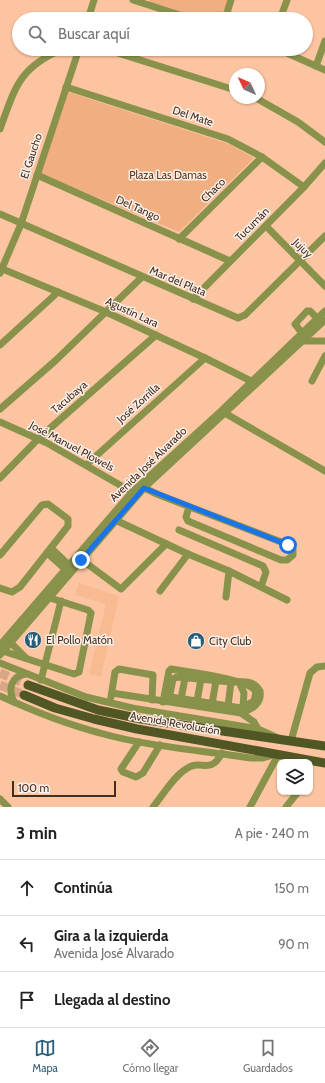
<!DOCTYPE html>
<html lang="es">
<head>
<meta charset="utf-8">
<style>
  body { margin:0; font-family:Cabin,sans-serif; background:#f2f2f2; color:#202124 }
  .controls { position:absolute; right:12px; bottom:12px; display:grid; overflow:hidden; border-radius:8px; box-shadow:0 1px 3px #0004 }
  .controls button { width:36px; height:36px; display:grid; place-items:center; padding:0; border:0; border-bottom:1px solid #e0e0e0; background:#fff; color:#202124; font:20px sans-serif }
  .compass { position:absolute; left:229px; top:68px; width:36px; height:36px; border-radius:50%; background:#fff; box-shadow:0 1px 3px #0004; rotate:314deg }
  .scale { position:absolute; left:12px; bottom:10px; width:104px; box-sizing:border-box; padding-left:4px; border:2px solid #442e1f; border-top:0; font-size:11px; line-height:14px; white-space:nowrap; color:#442e1f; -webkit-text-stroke:3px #fcf0e9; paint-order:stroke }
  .stop { position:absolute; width:12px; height:12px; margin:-9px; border:3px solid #1a73e8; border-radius:50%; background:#fff }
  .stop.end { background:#1a73e8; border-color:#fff; box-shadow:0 1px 4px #0008 }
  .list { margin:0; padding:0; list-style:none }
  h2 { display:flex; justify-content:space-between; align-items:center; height:52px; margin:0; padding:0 16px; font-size:17px }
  h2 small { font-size:13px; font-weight:400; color:#757577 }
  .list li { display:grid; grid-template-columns:26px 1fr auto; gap:12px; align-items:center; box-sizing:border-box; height:56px; padding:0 16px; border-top:1px solid #e0e0e0 }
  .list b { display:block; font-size:15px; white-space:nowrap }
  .list p { margin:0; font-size:13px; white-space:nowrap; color:#757577 }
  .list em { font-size:13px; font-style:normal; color:#757577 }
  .icon { flex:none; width:22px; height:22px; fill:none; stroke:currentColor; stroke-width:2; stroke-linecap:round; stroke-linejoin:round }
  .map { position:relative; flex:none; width:325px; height:807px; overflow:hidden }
  .search { position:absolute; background:#fff; box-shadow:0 1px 3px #0004; left:12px; right:12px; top:12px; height:44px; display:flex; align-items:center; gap:10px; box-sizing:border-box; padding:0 14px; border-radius:22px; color:#757577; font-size:15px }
  .sheet { height:220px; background:#fff }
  nav { display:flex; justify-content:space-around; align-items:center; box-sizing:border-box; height:56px; border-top:1px solid #e0e0e0; background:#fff; font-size:11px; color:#757577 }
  nav a { display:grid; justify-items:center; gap:2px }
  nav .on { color:#295e7a }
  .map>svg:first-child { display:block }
</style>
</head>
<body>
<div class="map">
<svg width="325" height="807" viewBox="0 0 325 807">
  <rect width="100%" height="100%" fill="#fcc4a0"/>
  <polygon fill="#f8ba91" points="79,583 119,596 101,677 89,674 106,604 75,595"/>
  <g fill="#f1ae80">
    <polygon points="150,0 231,0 225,19 192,19 145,4"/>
    <polygon points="68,92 229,144 254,158 179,232 40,173"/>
  </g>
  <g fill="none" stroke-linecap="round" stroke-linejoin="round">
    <g stroke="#d7a686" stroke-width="9" stroke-dasharray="9 4.5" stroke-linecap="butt">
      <polyline points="0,673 28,685"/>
      <polyline points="0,685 24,695"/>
    </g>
    <g stroke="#89924b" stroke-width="7">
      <polyline points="133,0 192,19"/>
      <polyline points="88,19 94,0"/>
      <polyline points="225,19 231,0"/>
      <polyline points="280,19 287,0"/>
      <polyline points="105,49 235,90"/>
      <polyline points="278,49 325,70"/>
      <polyline points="316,66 325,41"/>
      <polyline points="66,87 228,139 262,157 304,187"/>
      <polyline points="256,98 298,122 325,142"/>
      <path d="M 0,129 C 15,88 19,67 63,49"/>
      <polyline points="37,175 230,261"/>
      <polyline points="0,214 238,318 245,315 325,236"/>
      <polyline points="266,226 325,286"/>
      <polyline points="179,239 262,157"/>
      <polyline points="0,268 106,312 205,358 255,383"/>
      <polyline points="0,273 21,224 79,49"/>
      <polyline points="193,299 304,187 325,163"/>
      <polyline points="302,333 295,324 307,311 310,311 318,319"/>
      <polyline points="301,341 325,341"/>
      <polyline points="0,345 58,292"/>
      <polyline points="312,381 325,356"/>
      <polyline points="0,409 55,361 142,277"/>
      <polyline points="223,412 325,471"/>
      <polyline points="0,422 47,443 132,492"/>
      <polyline points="86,465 205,358"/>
      <polyline points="0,478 39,438 156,335"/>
      <polyline points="140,486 159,495 289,545 293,549 293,555 287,560 281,560 188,521 186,517 189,507"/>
      <polyline points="111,518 188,554 229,571 226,597"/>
      <polyline points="179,530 263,566 266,572 261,587"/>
      <polyline points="51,548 69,565"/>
      <polyline points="47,553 65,569"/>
      <polyline points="0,555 42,505 48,504 68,519 68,526 20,587 12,592 0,588"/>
      <polyline points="78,557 121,589 166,544"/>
      <polyline points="229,571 287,600"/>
      <polyline points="160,591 188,554"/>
      <polyline points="8,640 26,658"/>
      <polyline points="0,645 132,492 221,411 325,311"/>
      <polyline points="0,650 74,674 79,672 91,613 88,610 47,597"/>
      <polyline points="0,655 144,488 325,320"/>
      <polyline points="0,663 86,697 132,708 258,729 278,738"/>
      <polyline points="41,680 61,601"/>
      <polyline points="239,682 244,693 243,707"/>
      <polyline points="112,693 241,713 254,722 258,729"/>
      <path d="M 0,696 C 33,711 65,724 100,733 C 149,747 201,750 251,758 L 263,758 L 273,755"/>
      <polyline points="111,697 115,672 119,669 153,675 152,700"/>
      <polyline points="181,699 185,678"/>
      <polyline points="197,701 201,679"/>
      <path d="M 14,702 C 8,690 10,676 26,674"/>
      <path d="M 163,702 L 169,671 L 171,669 C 187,672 251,679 256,692 L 254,701 L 241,708 L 171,697 L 170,694 L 173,679 L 177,677 L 231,682 C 243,682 253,679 260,691 C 262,704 252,709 241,713"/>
      <polyline points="212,704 216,681"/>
      <polyline points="228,706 231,682"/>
      <polyline points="291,741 310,673 317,667 325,666"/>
      <polyline points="139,742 121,769 123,772 136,777 143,773 160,745"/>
      <polyline points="0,799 8,807"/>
      <path d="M 153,807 C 163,795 173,777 186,769 C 201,758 210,776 222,753"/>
      <polyline points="250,807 278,755"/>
      <polyline points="286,807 298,792"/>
    </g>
    <g stroke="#505624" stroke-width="9">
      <polyline points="28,685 98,710 141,719 325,746"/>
      <polyline points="24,695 55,708 94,719 137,729 325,763"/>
    </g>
  </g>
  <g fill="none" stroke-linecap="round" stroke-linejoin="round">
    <polyline stroke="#1a73e8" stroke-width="5" points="81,560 144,488 288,545"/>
  </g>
  <defs>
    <symbol id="restaurant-disc" viewBox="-11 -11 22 22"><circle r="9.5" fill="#295e7a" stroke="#fcf0e9"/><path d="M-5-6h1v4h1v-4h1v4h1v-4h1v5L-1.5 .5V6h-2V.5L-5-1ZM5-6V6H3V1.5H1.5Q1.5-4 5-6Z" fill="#fff"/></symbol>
    <symbol id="shop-disc" viewBox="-11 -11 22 22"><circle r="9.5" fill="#295e7a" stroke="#fcf0e9"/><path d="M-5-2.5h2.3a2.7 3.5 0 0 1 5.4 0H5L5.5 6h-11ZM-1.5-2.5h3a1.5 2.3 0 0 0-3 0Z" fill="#fff"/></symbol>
  </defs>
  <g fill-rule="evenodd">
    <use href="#restaurant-disc" x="23" y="630" width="20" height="20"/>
    <use href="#shop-disc" x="186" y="631" width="20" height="20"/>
  </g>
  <g text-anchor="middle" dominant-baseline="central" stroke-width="3" stroke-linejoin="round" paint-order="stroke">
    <g font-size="11" fill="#442e1f" stroke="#fcf0e9">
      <text transform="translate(193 116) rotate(18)">Del Mate</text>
      <text transform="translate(31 156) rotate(-72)">El Gaucho</text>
      <text transform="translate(213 190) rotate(-45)">Chaco</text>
      <text transform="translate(138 208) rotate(24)">Del Tango</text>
      <text transform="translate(252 224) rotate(-45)">Tucumán</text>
      <text transform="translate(303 248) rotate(45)">Jujuy</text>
      <text transform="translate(178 281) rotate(23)">Mar del Plata</text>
      <text transform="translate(132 312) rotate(25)">Agustín Lara</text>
      <text transform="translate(69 397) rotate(-41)">Tacubaya</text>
      <text transform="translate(138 403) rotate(-42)">José Zorrilla</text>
      <text transform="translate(72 446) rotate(28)">José Manuel Plowels</text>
      <text transform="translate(148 464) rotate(-44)">Avenida José Alvarado</text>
      <text transform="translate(175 723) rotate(10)">Avenida Revolución</text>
    </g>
    <g font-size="11" fill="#5b3315" stroke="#fcf0e9">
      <text x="168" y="175">Plaza Las Damas</text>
    </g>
    <g font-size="11" fill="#442e1f" stroke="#fcf0e9" text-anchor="start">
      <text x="46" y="640">El Pollo Matón</text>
      <text x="209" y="641">City Club</text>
    </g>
  </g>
</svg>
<div class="controls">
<button><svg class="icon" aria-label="layers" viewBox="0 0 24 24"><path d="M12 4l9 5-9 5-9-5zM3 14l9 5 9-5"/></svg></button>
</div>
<svg class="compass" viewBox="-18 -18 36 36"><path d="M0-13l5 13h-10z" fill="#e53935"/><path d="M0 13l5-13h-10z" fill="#757577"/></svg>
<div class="scale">100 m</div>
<div class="stop" style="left:288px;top:545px"></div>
<div class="stop end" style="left:81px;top:560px"></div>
<div class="search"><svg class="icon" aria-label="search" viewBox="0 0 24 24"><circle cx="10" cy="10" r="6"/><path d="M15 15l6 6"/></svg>Buscar aquí</div>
</div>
<section class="sheet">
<h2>3 min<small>A pie · 240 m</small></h2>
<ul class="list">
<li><svg class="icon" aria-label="ahead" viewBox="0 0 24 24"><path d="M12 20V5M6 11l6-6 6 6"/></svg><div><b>Continúa</b></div><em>150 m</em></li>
<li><svg class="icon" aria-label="left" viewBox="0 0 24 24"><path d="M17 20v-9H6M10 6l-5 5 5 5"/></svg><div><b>Gira a la izquierda</b><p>Avenida José Alvarado</p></div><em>90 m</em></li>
<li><svg class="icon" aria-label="arrive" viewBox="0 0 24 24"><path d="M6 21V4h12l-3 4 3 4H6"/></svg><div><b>Llegada al destino</b></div></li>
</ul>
</section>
<nav>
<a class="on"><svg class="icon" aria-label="map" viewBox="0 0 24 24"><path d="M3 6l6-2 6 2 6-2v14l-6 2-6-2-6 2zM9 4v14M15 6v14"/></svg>Mapa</a>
<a><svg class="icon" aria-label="directions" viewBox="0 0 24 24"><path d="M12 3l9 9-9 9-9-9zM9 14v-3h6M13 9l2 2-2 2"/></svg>Cómo llegar</a>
<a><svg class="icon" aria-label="saved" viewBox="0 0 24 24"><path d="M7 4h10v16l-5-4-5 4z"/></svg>Guardados</a>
</nav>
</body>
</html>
